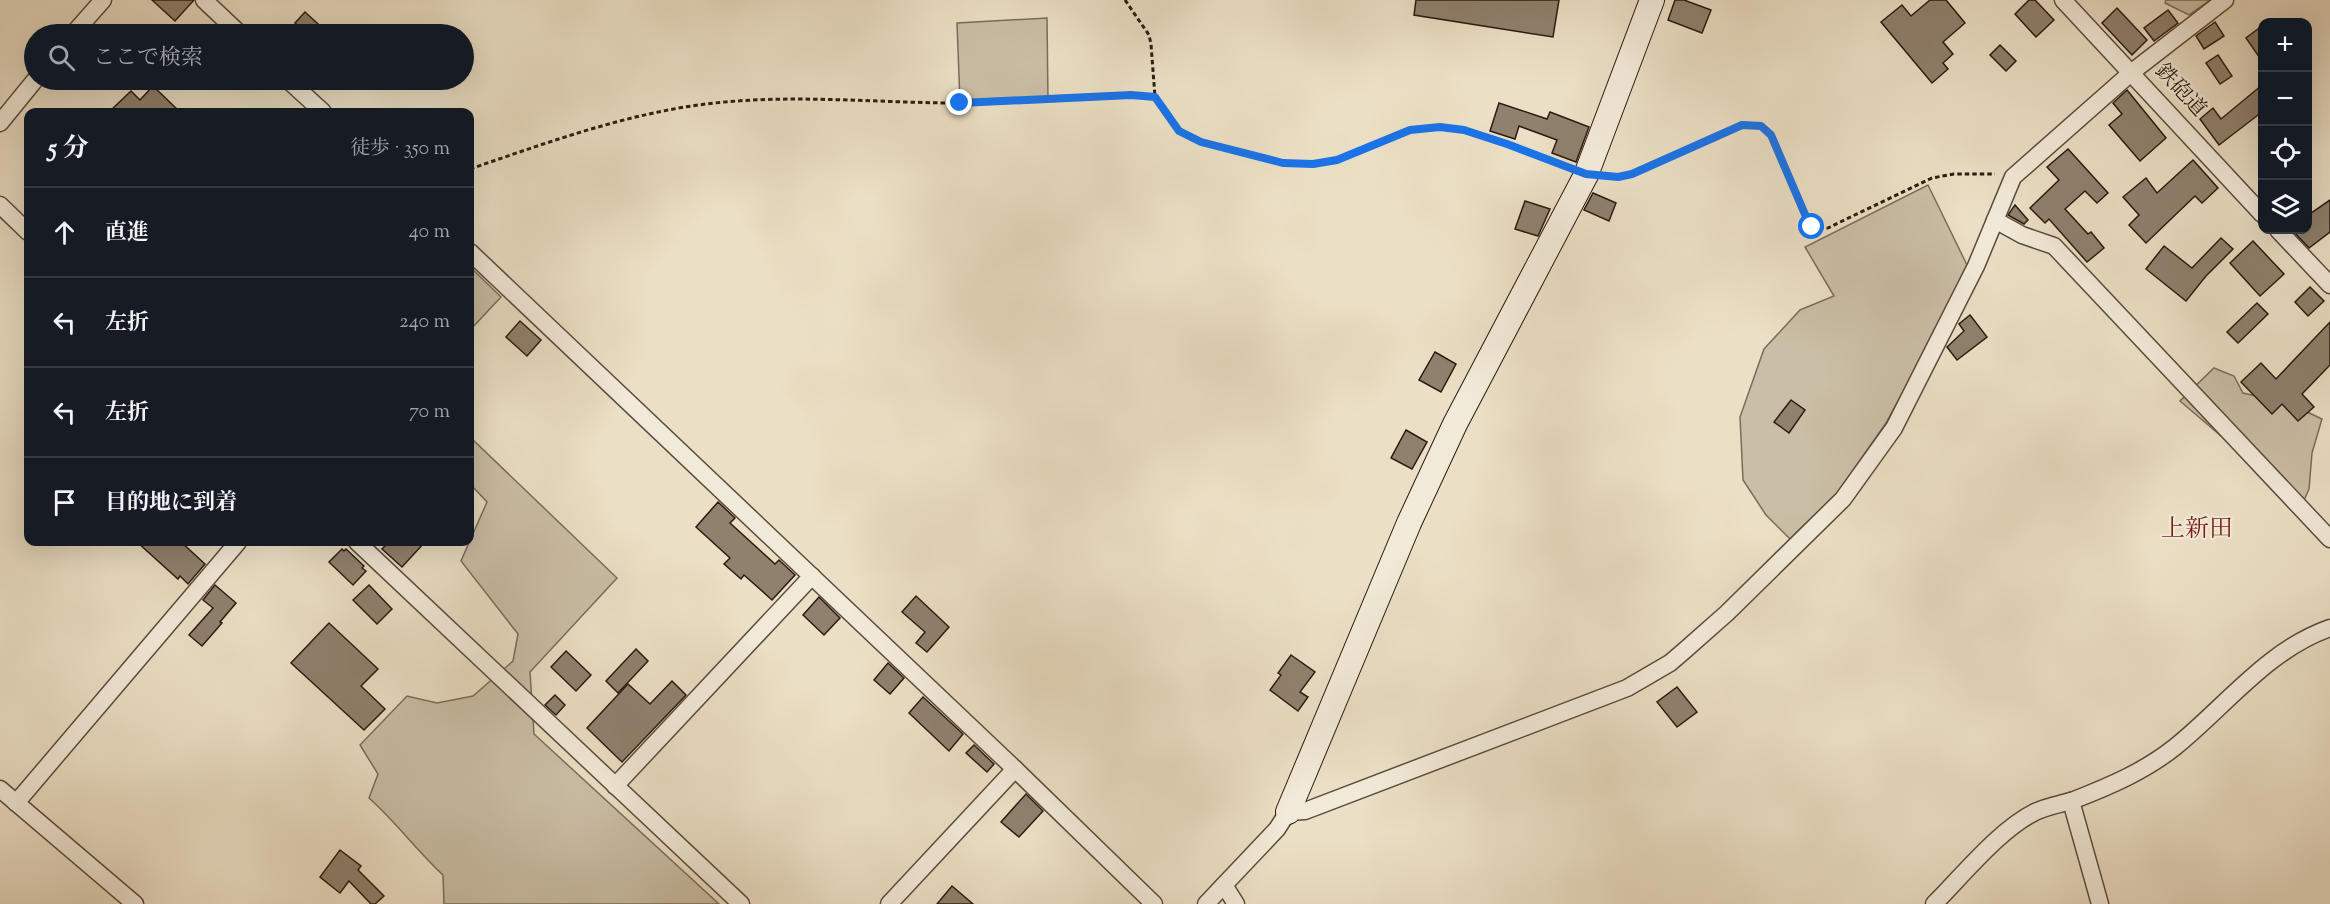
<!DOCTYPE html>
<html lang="ja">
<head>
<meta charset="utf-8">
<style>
  body { margin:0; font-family:"Sorts Mill Goudy","Noto Serif JP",serif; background:#20242c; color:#f1f3f6 }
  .controls { position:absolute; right:18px; top:18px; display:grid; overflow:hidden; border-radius:12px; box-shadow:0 6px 24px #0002 }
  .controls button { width:54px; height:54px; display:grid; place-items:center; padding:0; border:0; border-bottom:2px solid #363941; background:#171b24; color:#f1f3f6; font:30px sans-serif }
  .stop { position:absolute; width:18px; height:18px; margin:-14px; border:4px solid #1a73e8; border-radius:50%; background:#fff }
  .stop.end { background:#1a73e8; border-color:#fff; box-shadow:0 2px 6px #0008 }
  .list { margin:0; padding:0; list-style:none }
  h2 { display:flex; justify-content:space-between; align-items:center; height:78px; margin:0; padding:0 24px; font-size:26px }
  h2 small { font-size:20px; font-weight:400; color:#9ea1a6 }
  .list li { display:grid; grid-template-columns:39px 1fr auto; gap:18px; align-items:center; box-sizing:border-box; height:90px; padding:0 24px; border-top:2px solid #363941 }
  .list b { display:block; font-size:22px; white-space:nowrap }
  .list em { font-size:20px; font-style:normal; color:#9ea1a6 }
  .icon { flex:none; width:33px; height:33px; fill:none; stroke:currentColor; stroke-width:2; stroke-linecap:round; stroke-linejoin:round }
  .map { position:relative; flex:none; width:2330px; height:904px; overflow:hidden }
  .search { position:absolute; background:#171b24; box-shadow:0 6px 24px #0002; left:24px; top:24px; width:450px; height:66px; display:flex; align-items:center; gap:15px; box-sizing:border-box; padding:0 21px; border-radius:33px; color:#9ea1a6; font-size:22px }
  .panel { position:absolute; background:#171b24; box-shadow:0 6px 24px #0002; left:24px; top:108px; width:450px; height:438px; border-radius:12px }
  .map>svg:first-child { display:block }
</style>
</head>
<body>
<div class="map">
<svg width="2330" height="904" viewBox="0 0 2330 904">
  <rect width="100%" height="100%" fill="#ebdfc5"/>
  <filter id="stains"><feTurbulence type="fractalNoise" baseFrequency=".00333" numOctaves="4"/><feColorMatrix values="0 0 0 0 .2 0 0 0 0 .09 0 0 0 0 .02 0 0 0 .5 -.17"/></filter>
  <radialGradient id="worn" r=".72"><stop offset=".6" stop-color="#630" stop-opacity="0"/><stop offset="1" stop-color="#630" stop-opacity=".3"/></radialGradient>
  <g fill="#cabea6" stroke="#7a6c5b" stroke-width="1.5">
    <polygon points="2166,0 2210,0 2189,15 2165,3"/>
    <polygon points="1047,18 1048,100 960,103 957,23"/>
    <polygon points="1928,185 1967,265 1947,311 1886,423 1837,493 1790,539 1766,515 1743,480 1740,417 1764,349 1800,310 1834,296 1805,247"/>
    <polygon points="470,267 501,297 470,330"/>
    <polygon points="2214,368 2234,376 2243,393 2288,403 2322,419 2312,453 2309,489 2302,505 2180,401"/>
    <path d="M 470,437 L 617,578 L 530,672 L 534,734 L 719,904 L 444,904 L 443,875 C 417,851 396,822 369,798 L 378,774 L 360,745 L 407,696 L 437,703 L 473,696 L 513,661 L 518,634 L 461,561 L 487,502 L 470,484 Z"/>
  </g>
  <g fill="#8f816e" stroke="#2b1b10" stroke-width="1.5">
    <polygon points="152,0 194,0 175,21"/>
    <polygon points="1416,0 1559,0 1553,37 1414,15"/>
    <polygon points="1675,0 1684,0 1711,10 1702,33 1668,20"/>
    <polygon points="1930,0 1946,0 1965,23 1943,42 1953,54 1943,63 1948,69 1932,83 1881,22 1902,5 1911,16"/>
    <polygon points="2029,0 2035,0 2054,20 2036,37 2015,14"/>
    <polygon points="2117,8 2147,40 2132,55 2102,23"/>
    <polygon points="2168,10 2178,23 2154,41 2144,28"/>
    <polygon points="305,12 329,34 307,34 295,23"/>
    <polygon points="2215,22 2224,36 2204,49 2196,36"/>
    <polygon points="2262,26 2262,61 2246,38"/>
    <polygon points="2000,45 2016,61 2006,71 1990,55"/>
    <polygon points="2218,55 2232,76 2220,84 2206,63"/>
    <polygon points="2262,85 2262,112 2219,145 2200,119 2213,108 2221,119"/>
    <polygon points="153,86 180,112 109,112 131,91 140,100"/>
    <polygon points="2127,90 2166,138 2140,161 2109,125 2122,114 2113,103"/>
    <polygon points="1499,103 1547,119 1550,112 1589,127 1576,162 1552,153 1557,140 1519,126 1515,139 1490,131"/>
    <polygon points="2068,149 2108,193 2097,203 2085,191 2065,209 2088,234 2091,232 2104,248 2087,262 2049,219 2045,223 2030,208 2059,180 2047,167"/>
    <polygon points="2193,160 2218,188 2202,203 2195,196 2146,243 2129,225 2139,215 2123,197 2146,178 2157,193"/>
    <polygon points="1593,193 1616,203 1609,221 1584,210"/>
    <polygon points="2330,200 2330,232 2309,248 2292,230 2307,230 2307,216"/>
    <polygon points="1525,201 1550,209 1538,236 1515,229"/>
    <polygon points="2015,205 2028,220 2024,224 2008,215"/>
    <polygon points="2221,238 2233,249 2206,276 2186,301 2146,269 2164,246 2192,268"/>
    <polygon points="2253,241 2284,274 2260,296 2230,263"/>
    <polygon points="2310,287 2324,301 2308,316 2295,302"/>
    <polygon points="2257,303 2268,314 2238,343 2227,332"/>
    <polygon points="1970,315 1987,337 1957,360 1947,347 1964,331 1959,324"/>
    <polygon points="520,321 541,340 527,356 506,337"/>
    <polygon points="2330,322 2330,365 2302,394 2314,407 2298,421 2282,404 2272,414 2241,382 2261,363 2276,379"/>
    <polygon points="1435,352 1456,364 1441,392 1419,380"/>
    <polygon points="1791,400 1805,410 1789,433 1774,422"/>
    <polygon points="1406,430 1427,442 1412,469 1391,458"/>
    <polygon points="718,502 735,518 730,523 775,564 779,560 795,575 772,600 744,575 741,579 724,564 730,558 696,527"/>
    <polygon points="137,542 181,542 205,564 188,584 180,576 178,579"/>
    <polygon points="389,542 425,542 402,567 382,549"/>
    <polygon points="342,549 344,551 346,549 364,566 362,568 366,571 353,585 329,562"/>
    <polygon points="215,585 236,603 220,622 222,623 202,646 189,635 213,608 203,600"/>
    <polygon points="369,585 392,609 377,624 353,600"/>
    <polygon points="916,596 949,627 927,652 916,643 925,632 902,612"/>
    <polygon points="819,597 840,618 824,635 803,615"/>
    <polygon points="329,623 378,669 361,686 385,709 364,730 291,663"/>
    <polygon points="636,649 648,661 618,693 606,681"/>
    <polygon points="566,651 591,675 576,691 551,667"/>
    <polygon points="1291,655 1315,672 1300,692 1308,697 1298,711 1270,690 1281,675 1278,673"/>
    <polygon points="888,663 904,678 890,694 874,680"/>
    <polygon points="672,681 686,695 622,762 587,728 628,684 650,704"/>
    <polygon points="1677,687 1697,712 1677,727 1657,702"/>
    <polygon points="555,695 565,705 556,715 545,705"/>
    <polygon points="923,697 963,734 949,751 909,713"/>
    <polygon points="974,745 994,764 987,772 966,753"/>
    <polygon points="1026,794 1043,811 1019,837 1001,822"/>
    <polygon points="340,850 361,866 358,870 384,896 375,904 371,904 349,881 340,893 320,877"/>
    <polygon points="952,886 973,904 937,904"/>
  </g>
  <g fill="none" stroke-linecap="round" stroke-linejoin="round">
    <defs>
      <g id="street">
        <polyline points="204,0 240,34"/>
        <polyline points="2063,0 2262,214"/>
        <polyline points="73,34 103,0"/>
        <polyline points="288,80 323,112"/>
        <polyline points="0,123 35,80"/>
        <polyline points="0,205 28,232"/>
        <polyline points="1995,220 2022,235 2054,246 2330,539"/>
        <polyline points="2278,230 2330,285"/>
        <polyline points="470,252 1015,769 1154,904"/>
        <polyline points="357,542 741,904"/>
        <polyline points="615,786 812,576"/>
        <polyline points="0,789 135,904"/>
        <polyline points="2071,801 2100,904"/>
        <polyline points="16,803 238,542"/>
        <polyline points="1224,885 1236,904"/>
        <polyline points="889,904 1015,769"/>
        <polyline points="1206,904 1277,829 1288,812 1305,811 1627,688 1670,663 1684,651 1727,613 1843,499 1894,428 1976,266 2013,177 2132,72 2225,0"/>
        <path d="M 1934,904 C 1963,875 1999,830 2035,812 C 2047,806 2062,804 2074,800 C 2110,786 2145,771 2175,747 C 2226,706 2267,650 2330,628"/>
      </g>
      <polyline id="secondary" points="1288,812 1409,523 1455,424 1586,175 1652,0"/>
    </defs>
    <use href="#street" stroke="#5b4c3d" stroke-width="19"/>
    <use href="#secondary" stroke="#2b1b10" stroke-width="26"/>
    <g stroke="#2b1b10" stroke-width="3" stroke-dasharray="4.5 3" stroke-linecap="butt">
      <polyline points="1125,0 1149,35 1151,44 1155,97 1179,131 1201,142 1283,163 1313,164 1337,160 1357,154 1410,130 1440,127 1464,130 1507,144 1567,167"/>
      <path d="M 470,169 C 546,143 625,114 706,104 C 794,93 885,104 974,103 C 1034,102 1095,92 1155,97"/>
      <path d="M 1608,178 L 1632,174 L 1742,125 C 1755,123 1762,125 1771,135 L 1807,219 L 1812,227 L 1828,228 L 1838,223 L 1932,178 L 1954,174 L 1995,174"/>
    </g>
    <use href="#street" stroke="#f2ead9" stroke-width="16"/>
    <use href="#secondary" stroke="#f2ead9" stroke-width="24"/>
  </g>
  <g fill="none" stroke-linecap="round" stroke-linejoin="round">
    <polyline stroke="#1a73e8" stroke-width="8" points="960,103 1131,95 1155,97 1179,131 1201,142 1283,163 1313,164 1337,160 1410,130 1440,127 1464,130 1507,144 1586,174 1618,177 1632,174 1742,125 1761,126 1771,135 1807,219 1812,227"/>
  </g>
  <g text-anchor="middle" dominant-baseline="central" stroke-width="4.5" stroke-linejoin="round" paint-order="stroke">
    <g font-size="21" fill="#2b1b10" stroke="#f2ead9">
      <text transform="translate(2180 91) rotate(47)">鉄砲道</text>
    </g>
    <g font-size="24" fill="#7a1f14" stroke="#f2ead9">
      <text x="2197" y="530">上新田</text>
    </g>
  </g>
  <rect width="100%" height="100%" filter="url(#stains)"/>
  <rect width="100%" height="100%" fill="url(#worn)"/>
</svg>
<div class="controls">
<button>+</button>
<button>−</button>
<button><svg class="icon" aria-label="locate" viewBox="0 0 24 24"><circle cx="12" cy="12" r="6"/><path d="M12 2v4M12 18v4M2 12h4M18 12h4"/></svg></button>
<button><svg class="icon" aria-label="layers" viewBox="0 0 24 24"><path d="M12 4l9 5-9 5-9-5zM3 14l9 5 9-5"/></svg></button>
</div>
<div class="stop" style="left:1812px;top:227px"></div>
<div class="stop end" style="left:960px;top:103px"></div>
<div class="search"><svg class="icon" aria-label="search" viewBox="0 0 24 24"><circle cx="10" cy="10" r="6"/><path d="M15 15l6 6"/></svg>ここで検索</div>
<section class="panel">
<h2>5 分<small>徒歩 · 350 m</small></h2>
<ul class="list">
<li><svg class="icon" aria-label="ahead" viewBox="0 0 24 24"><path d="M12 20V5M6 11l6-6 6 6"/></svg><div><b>直進</b></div><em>40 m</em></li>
<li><svg class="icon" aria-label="left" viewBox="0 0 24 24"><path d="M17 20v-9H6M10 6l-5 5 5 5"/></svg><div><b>左折</b></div><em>240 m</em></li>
<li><svg class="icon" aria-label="left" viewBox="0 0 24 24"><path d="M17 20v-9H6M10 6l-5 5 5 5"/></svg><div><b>左折</b></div><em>70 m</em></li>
<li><svg class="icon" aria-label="arrive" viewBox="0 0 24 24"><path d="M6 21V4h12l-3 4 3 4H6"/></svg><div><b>目的地に到着</b></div></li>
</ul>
</section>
</div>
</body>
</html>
